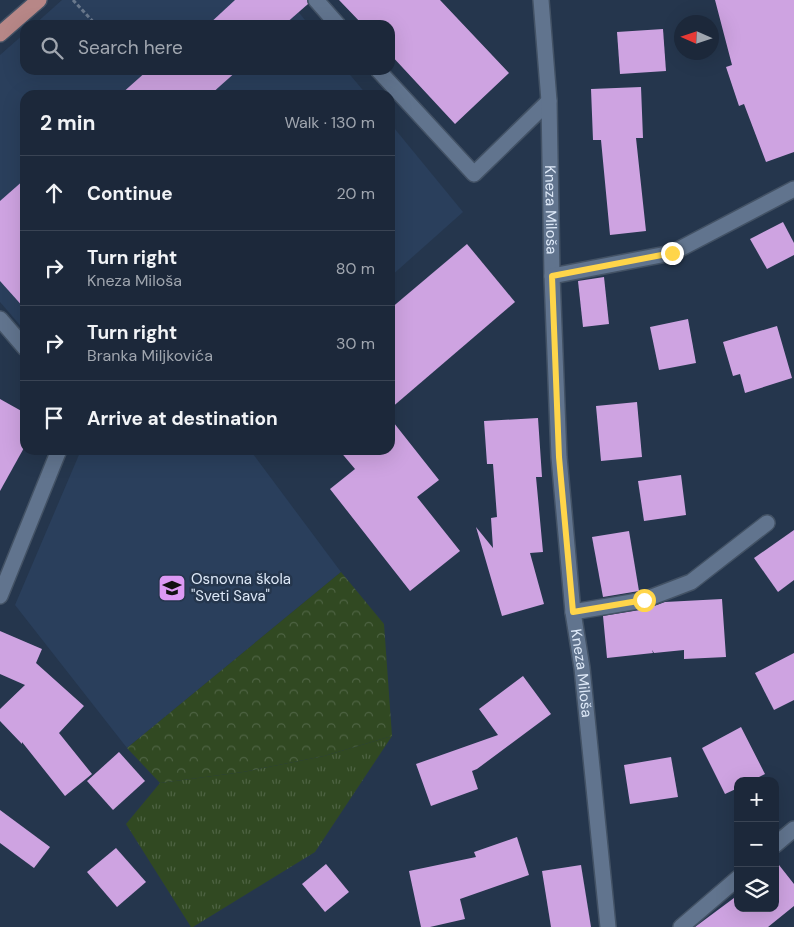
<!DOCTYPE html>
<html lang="en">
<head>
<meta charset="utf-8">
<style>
  body { margin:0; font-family:"DM Sans",sans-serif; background:#253042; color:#f1f3f6 }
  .controls { position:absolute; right:15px; bottom:15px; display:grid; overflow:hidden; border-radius:10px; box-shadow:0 5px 20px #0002 }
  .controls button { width:45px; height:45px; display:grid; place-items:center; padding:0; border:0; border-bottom:1px solid #3a4454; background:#1c283a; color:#f1f3f6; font:25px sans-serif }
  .compass { position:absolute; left:674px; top:15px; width:45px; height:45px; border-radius:50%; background:#1c283a; box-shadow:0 5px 20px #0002; rotate:273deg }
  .stop { position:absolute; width:15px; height:15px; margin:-11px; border:4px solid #ffd54a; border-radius:50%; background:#fff }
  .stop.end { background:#ffd54a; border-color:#fff; box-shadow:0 1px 5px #0008 }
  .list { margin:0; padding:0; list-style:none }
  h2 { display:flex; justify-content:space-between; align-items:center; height:65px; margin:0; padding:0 20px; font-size:21px }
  h2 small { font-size:16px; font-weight:400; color:#a0a6af }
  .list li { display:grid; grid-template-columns:32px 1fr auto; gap:15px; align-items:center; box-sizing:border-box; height:75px; padding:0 20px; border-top:1px solid #3a4454 }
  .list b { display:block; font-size:19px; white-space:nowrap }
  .list p { margin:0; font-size:16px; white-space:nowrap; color:#a0a6af }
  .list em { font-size:16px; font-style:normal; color:#a0a6af }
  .icon { flex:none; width:28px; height:28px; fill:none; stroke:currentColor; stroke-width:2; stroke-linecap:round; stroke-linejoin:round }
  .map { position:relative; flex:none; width:794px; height:927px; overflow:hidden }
  .search { position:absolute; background:#1c283a; box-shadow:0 5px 20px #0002; left:20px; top:20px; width:375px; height:55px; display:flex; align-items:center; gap:12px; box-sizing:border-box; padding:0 18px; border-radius:15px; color:#a0a6af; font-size:19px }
  .panel { position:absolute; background:#1c283a; box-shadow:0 5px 20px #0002; left:20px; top:90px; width:375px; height:365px; border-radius:15px }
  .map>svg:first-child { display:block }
</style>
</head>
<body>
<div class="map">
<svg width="794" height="927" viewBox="0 0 794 927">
  <defs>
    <pattern id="grass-tufts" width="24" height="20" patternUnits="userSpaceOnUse" patternTransform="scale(1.25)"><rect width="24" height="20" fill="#314922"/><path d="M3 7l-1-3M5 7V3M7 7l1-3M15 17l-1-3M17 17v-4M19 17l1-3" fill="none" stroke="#4e6343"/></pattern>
    <pattern id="forest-crowns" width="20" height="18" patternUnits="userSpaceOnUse" patternTransform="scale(1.25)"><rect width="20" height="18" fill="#314922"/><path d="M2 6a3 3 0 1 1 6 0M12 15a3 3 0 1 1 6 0" fill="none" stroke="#4e6343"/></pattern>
  </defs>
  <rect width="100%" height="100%" fill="#25364d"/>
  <g fill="#2a3f5c">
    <polygon points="62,0 289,0 309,25 34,25"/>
    <polygon points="25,33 25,70 346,70 367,95 25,95 25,331 0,302 0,55"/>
    <polygon points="390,123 463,212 390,277"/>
    <polygon points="81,450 250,450 341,572 127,748 15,605"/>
  </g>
  <polygon fill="url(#grass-tufts)" points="392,736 315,852 193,927 191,927 126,824 160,783 243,772 324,756"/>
  <polygon fill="url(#forest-crowns)" points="341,572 384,624 392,736 324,756 243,772 160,783 127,748"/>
  <g fill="#cea3e1">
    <polygon points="235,0 307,0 308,4 284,25 208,25"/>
    <polygon points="339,0 440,0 509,73 455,124 390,54 390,25 363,25"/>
    <polygon points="715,0 794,0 794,152 766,162 744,104 739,106 726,67 732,65"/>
    <polygon points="663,29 666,71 620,74 617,32"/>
    <polygon points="148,70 238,70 210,95 120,95"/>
    <polygon points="641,87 643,138 636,138 646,231 610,235 601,140 593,140 591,89"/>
    <polygon points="25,179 25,309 0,281 0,201"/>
    <polygon points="783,222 794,243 794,255 767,269 750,239"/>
    <polygon points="467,244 515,302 390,409 390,309"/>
    <polygon points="604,277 609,324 583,327 578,281"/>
    <polygon points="688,319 696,363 659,370 650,327"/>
    <polygon points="777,326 792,378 745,393 740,374 733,376 723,342"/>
    <polygon points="0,399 25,413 25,446 0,491"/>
    <polygon points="637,402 642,457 601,461 596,406"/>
    <polygon points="390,418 439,480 417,497 460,551 410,591 330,489 355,469 339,450 390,450"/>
    <polygon points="538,418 542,477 536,477 543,552 530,553 544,604 502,616 476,527 493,548 491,518 497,517 493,464 487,464 484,421"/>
    <polygon points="681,475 686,515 644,521 638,481"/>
    <polygon points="794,530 794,580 778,592 754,558"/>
    <polygon points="629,531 639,591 603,597 592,537"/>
    <polygon points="722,599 726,657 684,659 684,650 654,653 652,650 653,653 607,658 603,616 646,609 665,602"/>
    <polygon points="0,631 42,649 36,663 84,706 59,733 92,774 65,796 22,742 22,744 0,721 0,709 25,685 0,674"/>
    <polygon points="794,653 794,700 774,710 755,673"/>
    <polygon points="523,676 551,714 477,769 472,771 478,789 431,806 416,764 498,735 479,709"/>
    <polygon points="741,727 765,774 751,781 738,781 738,788 725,794 702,748"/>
    <polygon points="119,752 145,781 113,810 87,781"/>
    <polygon points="671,757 678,797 630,804 624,765"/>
    <polygon points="0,810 50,847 34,868 0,843"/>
    <polygon points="517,837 529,875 460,899 465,919 430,927 421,927 409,871 476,857 474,852"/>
    <polygon points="116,848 146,882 117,907 87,872"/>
    <polygon points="326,864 349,892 325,912 302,884"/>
    <polygon points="581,865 591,927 551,927 542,871"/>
    <polygon points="779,865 794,884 794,906 768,927 695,927 738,895 738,908 775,908 775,868"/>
  </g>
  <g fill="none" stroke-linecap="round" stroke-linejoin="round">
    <defs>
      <g id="lane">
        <polyline points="316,0 338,25"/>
        <polyline points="378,70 474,174 549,101"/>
      </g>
      <g id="street">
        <path id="s1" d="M 541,0 L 549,101 L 552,276 L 559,457 L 573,612 L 582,668 L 608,927"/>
        <polyline points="552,276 672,253 794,189"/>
        <polyline points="0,319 25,348"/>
        <polyline points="0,596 59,450"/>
        <polyline points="573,612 644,600 691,582 767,523"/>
        <polyline points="775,845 794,829"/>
        <polyline points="681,927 738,878"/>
      </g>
      <polyline id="primary" points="0,34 39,0"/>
    </defs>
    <use href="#lane" stroke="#435265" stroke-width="18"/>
    <use href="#street" stroke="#435265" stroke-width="18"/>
    <use href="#primary" stroke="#435265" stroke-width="18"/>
    <polyline stroke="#69788c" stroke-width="3" stroke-dasharray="4 2.5" stroke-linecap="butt" points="73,0 96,25"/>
    <use href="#lane" stroke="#61748e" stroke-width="15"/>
    <use href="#street" stroke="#61748e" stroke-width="15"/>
    <use href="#primary" stroke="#b78787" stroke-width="15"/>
  </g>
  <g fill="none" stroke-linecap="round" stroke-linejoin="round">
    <polyline stroke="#ffd54a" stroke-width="6" points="644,600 573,612 559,457 552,276 672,253"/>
  </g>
  <defs>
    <symbol id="school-square" viewBox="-11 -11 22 22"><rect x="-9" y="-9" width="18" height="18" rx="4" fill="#dc99f4" stroke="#25364d"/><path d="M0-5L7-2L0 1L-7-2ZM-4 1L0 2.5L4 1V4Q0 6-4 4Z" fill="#111"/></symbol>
  </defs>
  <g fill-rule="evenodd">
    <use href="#school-square" x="156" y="572" width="32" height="32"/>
  </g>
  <g text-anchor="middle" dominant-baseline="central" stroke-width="5" stroke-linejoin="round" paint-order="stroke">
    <g font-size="15" fill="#dee9f8" stroke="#25364d">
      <text stroke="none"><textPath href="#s1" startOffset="210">Kneza Miloša</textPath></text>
      <text stroke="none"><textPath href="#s1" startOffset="675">Kneza Miloša</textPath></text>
    </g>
    <g font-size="15" fill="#dee9f8" stroke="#25364d" text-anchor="start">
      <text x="191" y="579">Osnovna škola<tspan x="191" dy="17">"Sveti Sava"</tspan></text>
    </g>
  </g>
</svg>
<div class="controls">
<button>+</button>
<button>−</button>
<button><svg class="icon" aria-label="layers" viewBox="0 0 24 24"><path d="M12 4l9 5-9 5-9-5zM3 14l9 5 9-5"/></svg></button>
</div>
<svg class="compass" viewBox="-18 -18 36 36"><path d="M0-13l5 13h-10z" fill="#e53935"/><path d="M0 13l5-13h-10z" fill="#a0a6af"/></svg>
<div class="stop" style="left:644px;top:600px"></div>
<div class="stop end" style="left:672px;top:253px"></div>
<div class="search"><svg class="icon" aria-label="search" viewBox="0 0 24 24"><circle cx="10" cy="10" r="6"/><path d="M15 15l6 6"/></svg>Search here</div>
<section class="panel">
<h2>2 min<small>Walk · 130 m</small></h2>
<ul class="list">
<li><svg class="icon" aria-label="ahead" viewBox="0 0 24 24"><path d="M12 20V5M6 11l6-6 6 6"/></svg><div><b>Continue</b></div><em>20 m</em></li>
<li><svg class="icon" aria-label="right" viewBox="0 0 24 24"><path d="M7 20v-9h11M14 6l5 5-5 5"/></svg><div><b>Turn right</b><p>Kneza Miloša</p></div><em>80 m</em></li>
<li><svg class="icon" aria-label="right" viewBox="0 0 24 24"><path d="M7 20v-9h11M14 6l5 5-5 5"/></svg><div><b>Turn right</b><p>Branka Miljkovića</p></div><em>30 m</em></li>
<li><svg class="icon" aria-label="arrive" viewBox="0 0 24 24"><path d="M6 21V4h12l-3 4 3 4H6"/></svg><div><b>Arrive at destination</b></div></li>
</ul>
</section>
</div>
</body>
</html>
